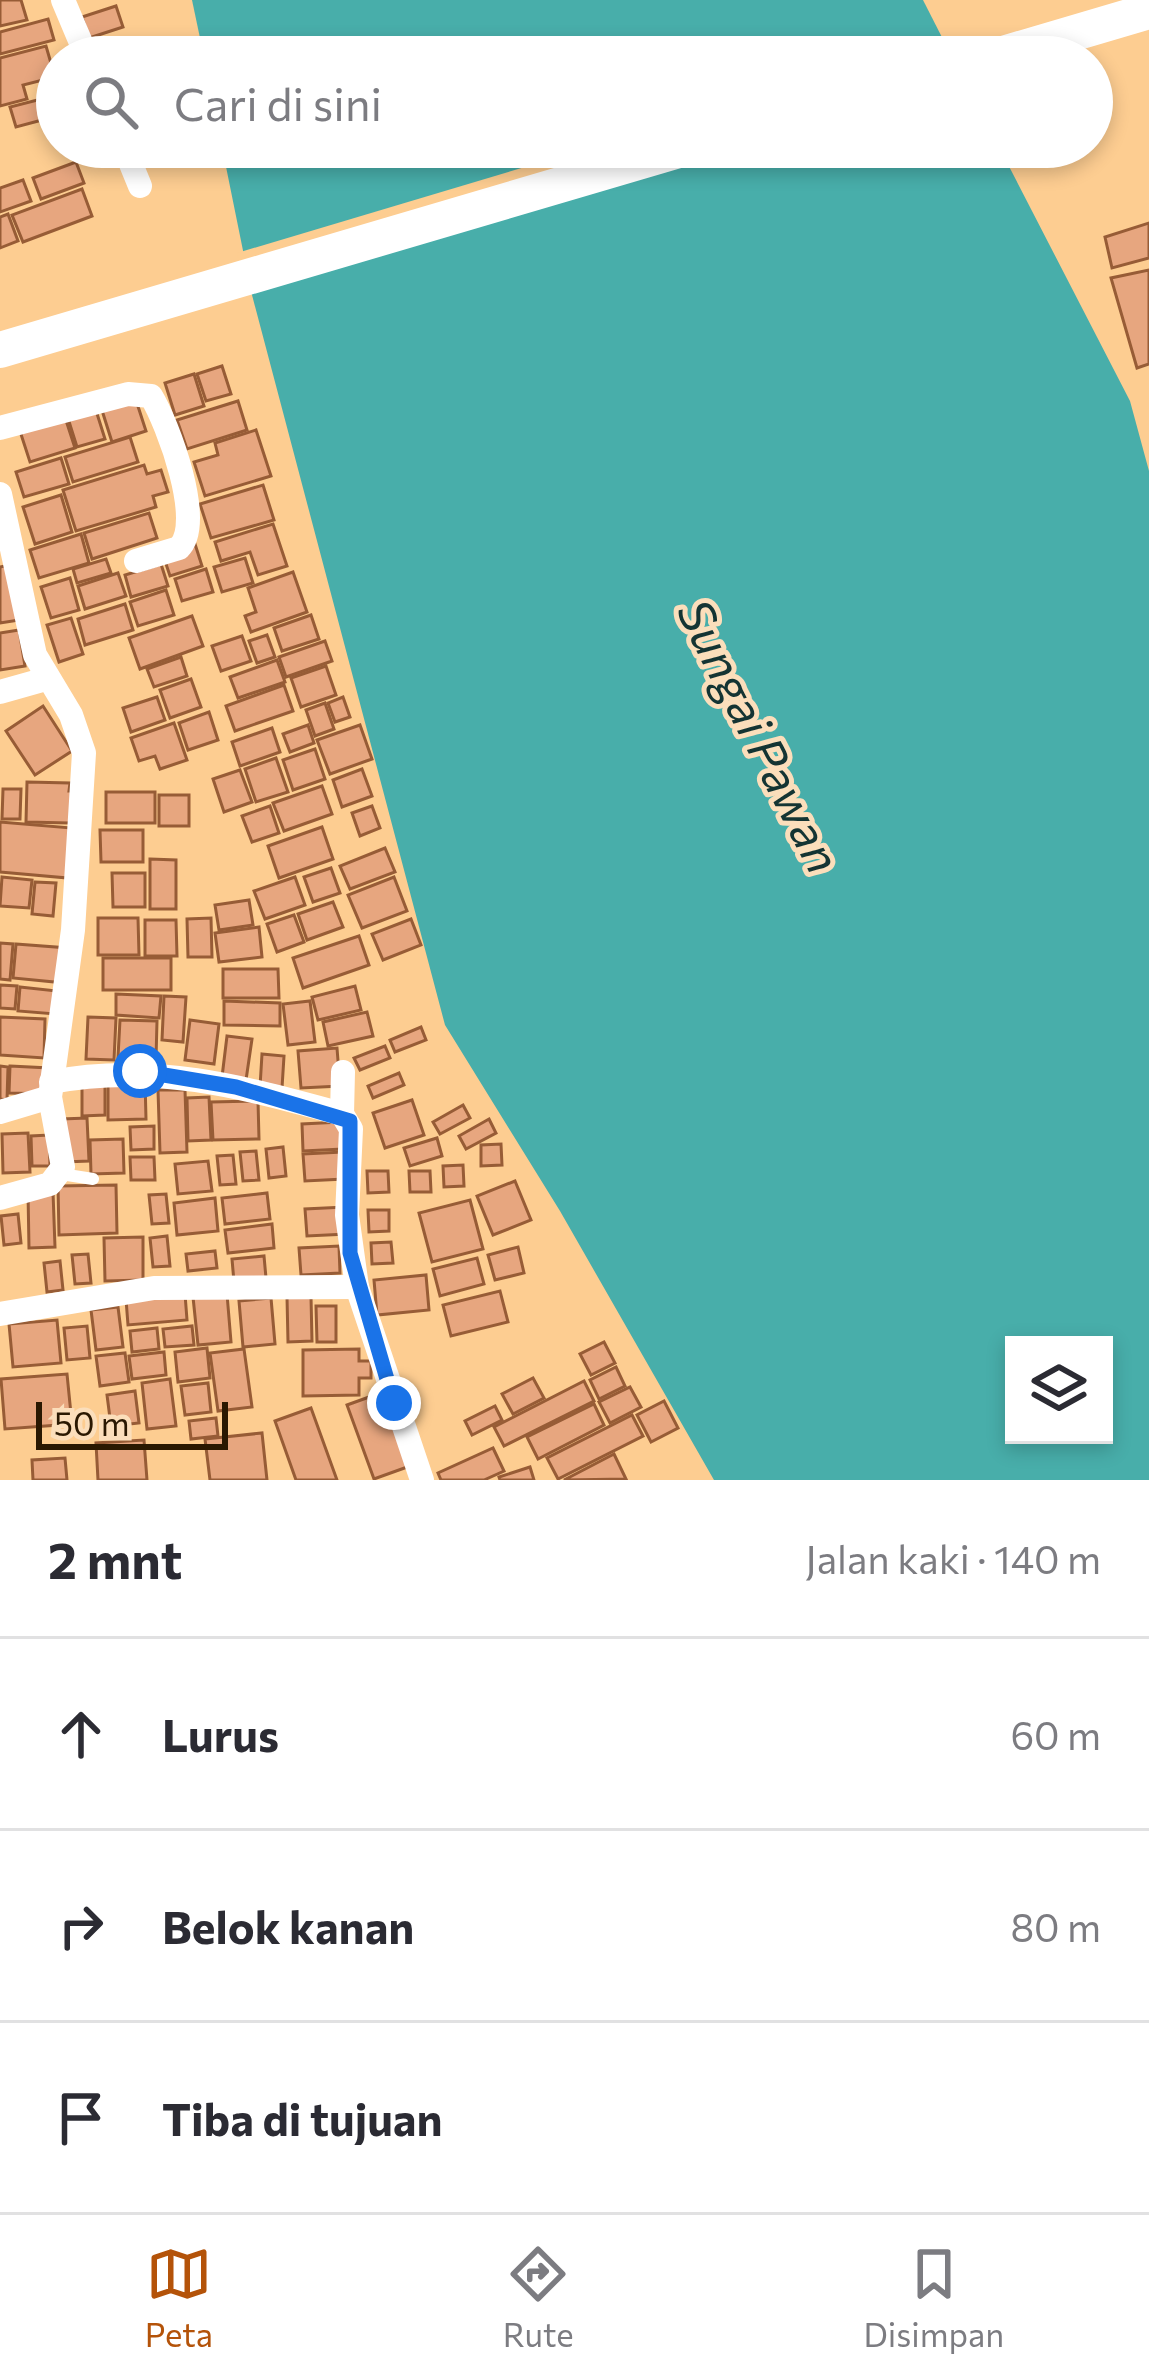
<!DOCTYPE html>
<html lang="id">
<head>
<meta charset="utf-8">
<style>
  body { margin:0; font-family:Commissioner,sans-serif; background:#f7f7f7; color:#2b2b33 }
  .controls { position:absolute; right:36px; bottom:36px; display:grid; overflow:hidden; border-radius:0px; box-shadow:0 6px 18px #0003 }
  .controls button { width:108px; height:108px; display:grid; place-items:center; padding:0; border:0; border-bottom:3px solid #e1e1e2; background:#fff; color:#2b2b33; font:60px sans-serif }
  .scale { position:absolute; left:36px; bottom:30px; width:192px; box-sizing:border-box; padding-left:12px; border:6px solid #2a1801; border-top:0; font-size:33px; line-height:42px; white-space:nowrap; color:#2a1801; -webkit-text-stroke:9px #fbdebb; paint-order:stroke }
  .stop { position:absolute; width:36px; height:36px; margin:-27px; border:9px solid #1a73e8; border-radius:50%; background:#fff }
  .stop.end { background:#1a73e8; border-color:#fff; box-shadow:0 3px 12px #0008 }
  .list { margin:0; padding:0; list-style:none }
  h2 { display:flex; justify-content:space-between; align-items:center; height:156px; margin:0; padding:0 48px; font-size:51px }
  h2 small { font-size:39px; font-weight:400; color:#7c7c81 }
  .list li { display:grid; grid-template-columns:78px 1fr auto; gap:36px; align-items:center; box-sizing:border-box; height:192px; padding:0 48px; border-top:3px solid #e1e1e2 }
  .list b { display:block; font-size:45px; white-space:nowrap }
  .list em { font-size:39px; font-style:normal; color:#7c7c81 }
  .icon { flex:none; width:66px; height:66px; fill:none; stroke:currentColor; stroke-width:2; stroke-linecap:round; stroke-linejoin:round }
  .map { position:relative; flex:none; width:1149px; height:1480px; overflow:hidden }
  .search { position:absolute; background:#fff; box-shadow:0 6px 18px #0003; left:36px; right:36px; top:36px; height:132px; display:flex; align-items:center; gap:30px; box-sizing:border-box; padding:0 42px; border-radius:66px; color:#7c7c81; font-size:45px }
  .sheet { height:732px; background:#fff }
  nav { display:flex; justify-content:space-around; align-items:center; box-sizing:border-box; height:168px; border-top:3px solid #e1e1e2; background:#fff; font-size:33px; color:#7c7c81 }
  nav a { display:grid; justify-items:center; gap:6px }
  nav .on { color:#b45309 }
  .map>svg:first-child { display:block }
</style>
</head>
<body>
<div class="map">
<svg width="1149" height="1480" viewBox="0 0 1149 1480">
  <rect width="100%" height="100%" fill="#fdcd91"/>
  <g fill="#48aeaa" fill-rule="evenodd">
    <polygon points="192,0 923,0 952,57 204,57"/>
    <path d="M 222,147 L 999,147 L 1130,401 L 1149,471 L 1149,1480 L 714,1480 L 560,1211 L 445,1025 L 252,295 ZM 1014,1345 L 1104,1345 L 1104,1435 L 1014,1435 Z"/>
  </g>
  <polygon fill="#fdcd91" points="592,147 723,147 245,290 237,253"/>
  <g fill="#e7a67f" stroke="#975c36" stroke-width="3">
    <polygon points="0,0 21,0 27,20 0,26"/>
    <polygon points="116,6 123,27 89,38 82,17"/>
    <polygon points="48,19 54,40 0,54 0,32"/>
    <polygon points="130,41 137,57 90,57 89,55"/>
    <polygon points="46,46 55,77 23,85 27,99 0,106 0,58"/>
    <polygon points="57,95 57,116 16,127 10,107"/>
    <polygon points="129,147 186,147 145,162 140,149 130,152"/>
    <polygon points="76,162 84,183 41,199 33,178"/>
    <polygon points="23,180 31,201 0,212 0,188"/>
    <polygon points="82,189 92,216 23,242 12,215"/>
    <polygon points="8,214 18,241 0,248 0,217"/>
    <polygon points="1149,223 1149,258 1112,268 1105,237"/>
    <polygon points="1149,270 1149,364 1137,368 1111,278"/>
    <polygon points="222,366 231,394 206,401 197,374"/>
    <polygon points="194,374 204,406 175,415 165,383"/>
    <polygon points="134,394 146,431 112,442 100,404"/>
    <polygon points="238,401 247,430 187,449 177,420"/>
    <polygon points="94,404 105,439 77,447 66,412"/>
    <polygon points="63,411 75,448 30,462 18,425"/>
    <polygon points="256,430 271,476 205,496 194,462 218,455 215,443"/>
    <polygon points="130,437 138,462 73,482 65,457"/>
    <polygon points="61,458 69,484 24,497 16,472"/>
    <polygon points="144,465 147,474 161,470 168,492 153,496 156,507 76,531 63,490"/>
    <polygon points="263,485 274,520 211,538 200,504"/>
    <polygon points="61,495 72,532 35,544 23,507"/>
    <polygon points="149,513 157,538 92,559 84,533"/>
    <polygon points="273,524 287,566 258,575 250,552 221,561 215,542"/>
    <polygon points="81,534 89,563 39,578 30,550"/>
    <polygon points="195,544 202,566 170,576 163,555"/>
    <polygon points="245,558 253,583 222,592 214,567"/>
    <polygon points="106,559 111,573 77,583 73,569"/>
    <polygon points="161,564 168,586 131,597 125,575"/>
    <polygon points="9,565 19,620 0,623 0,567"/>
    <polygon points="206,569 213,592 182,601 175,579"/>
    <polygon points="293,572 307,612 251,632 245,616 256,612 248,588"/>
    <polygon points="118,573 126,596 85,609 78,586"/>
    <polygon points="70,578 79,610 51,618 41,587"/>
    <polygon points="166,590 174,615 138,626 130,602"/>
    <polygon points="125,604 133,630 85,645 78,619"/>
    <polygon points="311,615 319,639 282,651 274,628"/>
    <polygon points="192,616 203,646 140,669 129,638"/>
    <polygon points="71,618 83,654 59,662 47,625"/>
    <polygon points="19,630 25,666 0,670 0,633"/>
    <polygon points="267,635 275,657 257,663 249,641"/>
    <polygon points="242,636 251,661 221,671 212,646"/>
    <polygon points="325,641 332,661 286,677 279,657"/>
    <polygon points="181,657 187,676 154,687 147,669"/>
    <polygon points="277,660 285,682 238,698 230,677"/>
    <polygon points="326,666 336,695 301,707 291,678"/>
    <polygon points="191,679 201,707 170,718 160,690"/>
    <polygon points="284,685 293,711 235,731 226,706"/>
    <polygon points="157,697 165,720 131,732 123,708"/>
    <polygon points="343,697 350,717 335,722 328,703"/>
    <polygon points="325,703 334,729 315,736 306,710"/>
    <polygon points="43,706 72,751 35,775 6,731"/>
    <polygon points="209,712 218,740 188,750 179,723"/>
    <polygon points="174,723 187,760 160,769 155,756 139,761 131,738"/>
    <polygon points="308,725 314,743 290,752 283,734"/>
    <polygon points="360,725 372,759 330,774 317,740"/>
    <polygon points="272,728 280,752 240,766 232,742"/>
    <polygon points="315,749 325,779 293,790 283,760"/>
    <polygon points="276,758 288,792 256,802 245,769"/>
    <polygon points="362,769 372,796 342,807 333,780"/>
    <polygon points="240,770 252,802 224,812 213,779"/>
    <polygon points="27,782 70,783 69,791 77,791 69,823 26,822"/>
    <polygon points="322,786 332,814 284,831 273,803"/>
    <polygon points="3,789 21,789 20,819 2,819"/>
    <rect x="106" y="792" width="49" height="31"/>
    <rect x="159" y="795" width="30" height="31"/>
    <polygon points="270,806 279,833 252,842 242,816"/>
    <polygon points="372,806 380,828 360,836 352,813"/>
    <polygon points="0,822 72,828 68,878 0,872"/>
    <polygon points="322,827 333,859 279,878 268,846"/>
    <polygon points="100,830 143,830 143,862 101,862"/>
    <polygon points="385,848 395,872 350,889 340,866"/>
    <polygon points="150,859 176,860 176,909 150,909"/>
    <polygon points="331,868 340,893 313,902 304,877"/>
    <polygon points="112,873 145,873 145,907 113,907"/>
    <polygon points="2,877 32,880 29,908 0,906"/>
    <polygon points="295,877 305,905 265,919 254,891"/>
    <polygon points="394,877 407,911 362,928 348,895"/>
    <polygon points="35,882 56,883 53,916 32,914"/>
    <polygon points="249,900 253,925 219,930 215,905"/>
    <polygon points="333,902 343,927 307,940 298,914"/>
    <polygon points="294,915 304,942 277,952 267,924"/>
    <polygon points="98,918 138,918 139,955 98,955"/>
    <polygon points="211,918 212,957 188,957 187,919"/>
    <polygon points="411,919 421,945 383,960 372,934"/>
    <polygon points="145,920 176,920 177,956 145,956"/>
    <polygon points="259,927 262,957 219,962 215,933"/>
    <polygon points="359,936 369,965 303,988 293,958"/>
    <polygon points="0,943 13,944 10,980 0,979"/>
    <polygon points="16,944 68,948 65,983 13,978"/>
    <rect x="103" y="958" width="68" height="32"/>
    <polygon points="223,969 278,969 279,998 223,998"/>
    <polygon points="0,985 17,986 15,1009 0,1008"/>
    <polygon points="355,986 361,1010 318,1020 312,997"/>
    <polygon points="20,987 57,991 55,1014 18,1011"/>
    <polygon points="116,994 161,996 159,1018 116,1015"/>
    <polygon points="164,996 186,997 183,1042 162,1040"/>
    <polygon points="224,1001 280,1003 280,1026 224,1025"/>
    <polygon points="310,1001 315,1042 288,1045 283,1004"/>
    <polygon points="367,1012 373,1036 328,1046 323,1022"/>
    <polygon points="0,1017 45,1019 44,1058 0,1055"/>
    <polygon points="88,1017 116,1018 114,1060 86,1059"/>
    <polygon points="120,1020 157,1021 156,1059 118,1057"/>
    <polygon points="190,1020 219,1024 214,1064 185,1060"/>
    <polygon points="421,1027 426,1040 395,1052 390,1040"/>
    <polygon points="227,1036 252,1039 246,1080 222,1077"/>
    <polygon points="385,1046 390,1058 360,1070 354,1058"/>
    <polygon points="337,1048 340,1086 301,1088 298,1051"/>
    <polygon points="262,1054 284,1056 282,1088 260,1087"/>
    <polygon points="0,1066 8,1067 7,1100 0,1099"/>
    <polygon points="10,1066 49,1068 48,1094 9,1093"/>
    <polygon points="399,1073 404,1085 373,1098 368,1086"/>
    <polygon points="145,1080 146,1119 108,1120 108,1081"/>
    <polygon points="105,1084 105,1115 82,1116 82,1085"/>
    <polygon points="158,1090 185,1090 187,1152 160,1153"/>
    <polygon points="209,1097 211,1140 188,1141 187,1098"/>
    <polygon points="412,1100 424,1135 385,1148 373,1113"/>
    <polygon points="258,1101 259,1139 213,1140 211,1102"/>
    <polygon points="463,1105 470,1118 440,1134 433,1122"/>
    <polygon points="87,1118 89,1161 64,1162 62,1119"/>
    <polygon points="489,1119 496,1133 466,1149 459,1136"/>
    <polygon points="341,1122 343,1149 303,1151 302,1124"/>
    <polygon points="154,1126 154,1149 131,1150 130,1127"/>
    <polygon points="28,1133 30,1172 3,1173 2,1134"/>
    <polygon points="49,1135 50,1166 32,1166 31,1136"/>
    <polygon points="437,1138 442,1156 410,1166 404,1148"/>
    <polygon points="123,1139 124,1173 91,1174 90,1140"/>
    <polygon points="501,1144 502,1165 481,1166 481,1145"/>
    <polygon points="283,1147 286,1176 269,1178 266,1149"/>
    <polygon points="256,1151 259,1180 243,1181 240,1152"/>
    <polygon points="343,1152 344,1179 305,1181 303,1154"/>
    <polygon points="233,1155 236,1184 220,1185 217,1156"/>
    <polygon points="130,1157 154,1157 155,1180 131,1180"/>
    <polygon points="208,1161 212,1191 178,1194 175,1164"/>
    <polygon points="463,1165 464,1186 444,1187 443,1166"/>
    <polygon points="367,1171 388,1171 389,1192 368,1193"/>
    <polygon points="409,1171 430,1171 431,1192 410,1192"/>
    <polygon points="515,1181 531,1220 493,1235 477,1196"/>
    <polygon points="116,1185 117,1233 59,1235 58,1186"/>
    <polygon points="28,1192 53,1192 55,1247 29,1248"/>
    <polygon points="267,1193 270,1219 225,1224 222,1198"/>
    <polygon points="166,1194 169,1223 152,1224 149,1195"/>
    <polygon points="215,1198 218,1231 177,1235 174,1203"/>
    <polygon points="470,1200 483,1249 432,1262 419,1213"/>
    <polygon points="345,1207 347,1234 307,1236 305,1209"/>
    <polygon points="368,1210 389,1210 389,1231 369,1232"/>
    <polygon points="18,1214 21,1243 4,1245 1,1216"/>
    <polygon points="272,1224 274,1248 228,1253 225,1230"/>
    <polygon points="167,1236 170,1266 153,1267 150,1238"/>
    <polygon points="143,1237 143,1280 105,1281 104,1238"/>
    <polygon points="391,1242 393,1263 372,1264 371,1243"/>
    <polygon points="339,1246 340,1273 301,1275 299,1248"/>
    <polygon points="518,1247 524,1273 495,1280 488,1255"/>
    <polygon points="215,1251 217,1268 188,1271 186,1254"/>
    <polygon points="88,1254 91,1283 75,1284 72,1255"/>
    <polygon points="264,1256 266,1278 234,1282 232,1259"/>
    <polygon points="477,1258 484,1284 440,1296 433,1269"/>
    <polygon points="60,1261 63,1290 47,1292 44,1263"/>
    <polygon points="426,1275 429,1310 377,1315 374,1280"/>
    <polygon points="500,1291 508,1322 451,1336 443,1305"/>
    <polygon points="185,1294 187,1320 128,1325 126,1299"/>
    <polygon points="227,1294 231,1342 198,1345 193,1297"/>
    <polygon points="287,1297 311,1297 312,1341 288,1342"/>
    <polygon points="271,1298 275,1344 243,1347 239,1301"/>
    <polygon points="316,1306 336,1306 336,1342 317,1342"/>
    <polygon points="118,1307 123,1347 96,1350 91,1310"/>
    <polygon points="57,1320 61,1363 13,1367 9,1324"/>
    <polygon points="87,1326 90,1358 67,1360 64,1328"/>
    <polygon points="192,1326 194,1345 165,1347 163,1329"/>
    <polygon points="157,1328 159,1349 132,1352 130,1331"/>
    <polygon points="604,1342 615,1363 591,1375 580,1354"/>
    <polygon points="207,1348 210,1378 178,1382 175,1352"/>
    <polygon points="244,1349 252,1407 218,1411 210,1353"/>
    <polygon points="359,1349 359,1361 371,1361 371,1378 359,1378 359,1395 303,1396 303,1350"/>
    <polygon points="164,1352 166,1375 132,1379 129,1356"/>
    <polygon points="125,1353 129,1382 100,1386 96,1356"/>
    <polygon points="616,1367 625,1386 599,1399 590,1380"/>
    <polygon points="67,1374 72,1424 5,1429 1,1379"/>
    <polygon points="533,1378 544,1398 513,1414 502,1394"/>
    <polygon points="170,1379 176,1426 147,1429 142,1383"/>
    <polygon points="584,1381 594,1401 504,1446 494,1427"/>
    <polygon points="208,1383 211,1412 185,1415 181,1386"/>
    <polygon points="630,1387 641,1407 610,1423 599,1402"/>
    <polygon points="135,1391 139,1423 111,1426 107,1395"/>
    <polygon points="383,1392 410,1466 374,1479 347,1405"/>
    <polygon points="664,1401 678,1428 651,1442 637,1415"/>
    <polygon points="594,1404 604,1425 538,1459 527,1437"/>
    <polygon points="495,1406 502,1420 472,1435 465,1421"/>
    <polygon points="311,1408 337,1480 296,1480 275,1421"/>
    <polygon points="632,1415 643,1436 558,1479 547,1458"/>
    <polygon points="216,1418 218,1436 191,1439 189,1421"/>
    <polygon points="262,1433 267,1480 210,1480 205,1439"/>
    <polygon points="144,1440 147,1480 98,1480 96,1443"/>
    <polygon points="493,1448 504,1471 484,1480 441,1480 438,1473"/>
    <polygon points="614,1454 626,1479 564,1480"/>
    <polygon points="65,1458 67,1480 33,1480 32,1460"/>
    <polygon points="530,1467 534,1480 500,1480 499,1477"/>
  </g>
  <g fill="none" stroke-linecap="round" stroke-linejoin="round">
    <polyline stroke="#fff" stroke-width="12" points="61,1174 93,1179"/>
    <g stroke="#fff" stroke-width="24">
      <polyline points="63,0 87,57"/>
      <polyline points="124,147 140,186"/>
      <path d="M 0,428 L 128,394 L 151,396 C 168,424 205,523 179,548 L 136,561"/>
      <polyline points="0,494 35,655 71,715 84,753 73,930 50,1097 63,1167 50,1184 0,1198"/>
      <polyline points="0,692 46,679"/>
      <polyline points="343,1072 342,1114 351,1129 347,1215 357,1287 422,1480"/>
      <path d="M 51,1082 C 153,1062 243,1087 342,1114"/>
      <polyline points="0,1112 50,1097"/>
      <polyline points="0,1314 154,1288 357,1287"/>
    </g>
    <g stroke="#fff" stroke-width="36">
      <polyline points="993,57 1149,11"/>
      <polyline points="0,350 689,147"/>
    </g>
  </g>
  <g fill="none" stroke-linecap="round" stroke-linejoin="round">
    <polyline stroke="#1a73e8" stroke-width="15" points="140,1071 236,1087 350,1121 350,1253 394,1403"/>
  </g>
  <g text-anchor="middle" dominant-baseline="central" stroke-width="10" stroke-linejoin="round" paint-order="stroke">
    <g font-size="48" font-style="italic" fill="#143433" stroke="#fbdebb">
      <text transform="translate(761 735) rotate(63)">Sungai Pawan</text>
    </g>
  </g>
</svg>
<div class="controls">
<button><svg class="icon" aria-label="layers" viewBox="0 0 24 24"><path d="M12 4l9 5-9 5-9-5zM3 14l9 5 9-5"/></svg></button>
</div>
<div class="scale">50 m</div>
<div class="stop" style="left:140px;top:1071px"></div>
<div class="stop end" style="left:394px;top:1403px"></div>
<div class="search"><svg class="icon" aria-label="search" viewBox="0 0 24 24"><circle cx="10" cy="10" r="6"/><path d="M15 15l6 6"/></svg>Cari di sini</div>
</div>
<section class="sheet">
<h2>2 mnt<small>Jalan kaki · 140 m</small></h2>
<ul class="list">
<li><svg class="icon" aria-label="ahead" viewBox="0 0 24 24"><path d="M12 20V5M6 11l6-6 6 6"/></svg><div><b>Lurus</b></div><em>60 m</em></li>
<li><svg class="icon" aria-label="right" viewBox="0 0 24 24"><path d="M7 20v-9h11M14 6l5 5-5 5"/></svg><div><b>Belok kanan</b></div><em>80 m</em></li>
<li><svg class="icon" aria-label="arrive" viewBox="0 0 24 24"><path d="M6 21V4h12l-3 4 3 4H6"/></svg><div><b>Tiba di tujuan</b></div></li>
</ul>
</section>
<nav>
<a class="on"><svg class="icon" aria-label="map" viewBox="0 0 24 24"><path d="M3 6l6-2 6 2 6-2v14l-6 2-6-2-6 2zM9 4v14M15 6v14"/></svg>Peta</a>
<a><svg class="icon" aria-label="directions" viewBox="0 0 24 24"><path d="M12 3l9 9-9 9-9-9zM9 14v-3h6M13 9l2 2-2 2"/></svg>Rute</a>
<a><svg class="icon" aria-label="saved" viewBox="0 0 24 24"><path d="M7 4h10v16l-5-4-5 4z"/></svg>Disimpan</a>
</nav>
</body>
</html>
